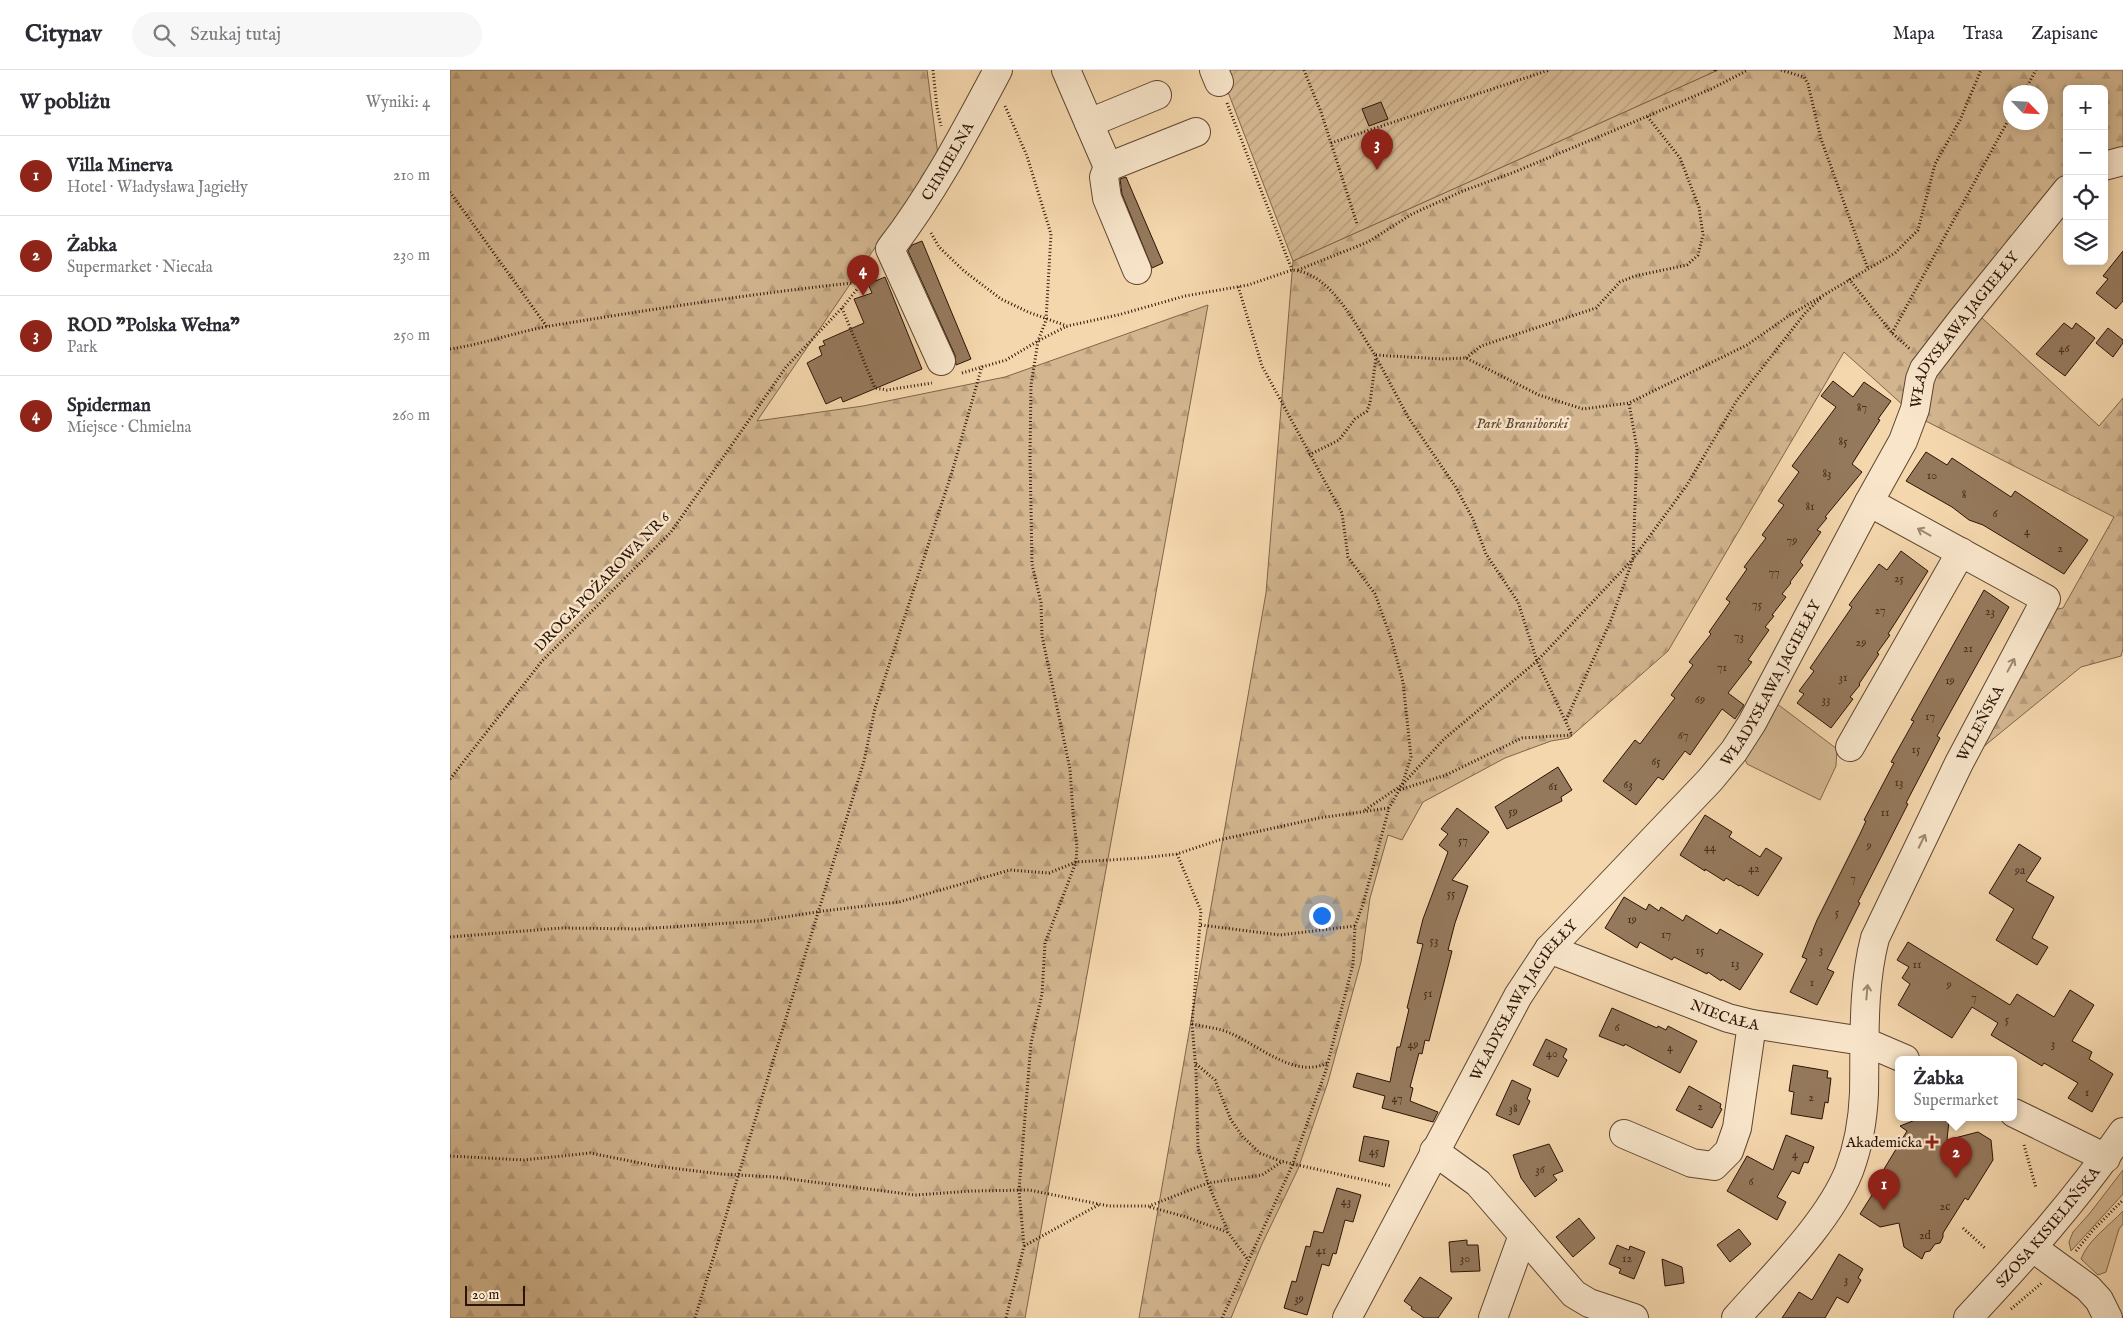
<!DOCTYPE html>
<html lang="pl">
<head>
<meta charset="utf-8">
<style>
  body { margin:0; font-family:"IM FELL English",serif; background:#f7f7f7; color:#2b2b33 }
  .controls { position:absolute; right:15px; top:15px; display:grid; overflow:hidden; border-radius:8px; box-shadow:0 2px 12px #0003 }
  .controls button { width:45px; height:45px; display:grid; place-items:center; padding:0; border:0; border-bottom:1px solid #e1e1e2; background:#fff; color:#2b2b33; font:25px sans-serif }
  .compass { position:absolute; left:1553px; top:15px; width:45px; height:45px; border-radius:50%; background:#fff; box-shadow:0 2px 12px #0003; rotate:115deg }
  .scale { position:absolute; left:15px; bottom:12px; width:60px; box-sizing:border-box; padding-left:5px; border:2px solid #2c1405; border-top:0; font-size:14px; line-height:18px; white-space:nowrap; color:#2c1405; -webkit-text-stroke:4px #f8e5ca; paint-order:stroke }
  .you { position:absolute; left:871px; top:845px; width:18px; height:18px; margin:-12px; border:4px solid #fff; border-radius:50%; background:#1a73e8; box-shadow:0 0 0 8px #1a73e833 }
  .badge { display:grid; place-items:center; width:32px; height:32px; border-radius:50%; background:#8f2418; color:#fff; font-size:16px; font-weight:700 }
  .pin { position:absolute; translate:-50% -41px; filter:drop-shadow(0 1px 2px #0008) }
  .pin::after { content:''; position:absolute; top:26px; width:18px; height:15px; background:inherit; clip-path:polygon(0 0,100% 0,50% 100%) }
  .popup { position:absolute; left:1445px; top:986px; width:122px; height:65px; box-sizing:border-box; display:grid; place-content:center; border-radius:8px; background:#fff; filter:drop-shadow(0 1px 4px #0005); font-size:16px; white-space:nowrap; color:#7c7c81 }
  .popup b { font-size:19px; color:#2b2b33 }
  .popup::after { content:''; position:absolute; left:50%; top:100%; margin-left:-10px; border:10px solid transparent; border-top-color:#fff }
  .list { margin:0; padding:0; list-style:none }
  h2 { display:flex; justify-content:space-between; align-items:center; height:65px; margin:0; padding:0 20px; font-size:21px }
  h2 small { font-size:16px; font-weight:400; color:#7c7c81 }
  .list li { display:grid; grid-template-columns:32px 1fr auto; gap:15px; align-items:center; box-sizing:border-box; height:80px; padding:0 20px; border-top:1px solid #e1e1e2 }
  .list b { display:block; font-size:19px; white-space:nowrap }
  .list p { margin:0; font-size:16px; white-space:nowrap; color:#7c7c81 }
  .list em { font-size:16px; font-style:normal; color:#7c7c81 }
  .icon { flex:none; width:28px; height:28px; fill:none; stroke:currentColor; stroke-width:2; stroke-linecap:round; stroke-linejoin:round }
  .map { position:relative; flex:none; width:1673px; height:1248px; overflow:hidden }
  header { display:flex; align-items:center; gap:30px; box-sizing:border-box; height:70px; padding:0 25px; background:#fff; border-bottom:1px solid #e1e1e2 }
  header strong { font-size:24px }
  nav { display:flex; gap:28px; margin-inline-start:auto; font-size:18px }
  .search { width:350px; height:45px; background:#f7f7f7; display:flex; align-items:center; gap:12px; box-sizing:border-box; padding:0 18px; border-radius:28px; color:#7c7c81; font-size:19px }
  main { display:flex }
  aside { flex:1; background:#fff }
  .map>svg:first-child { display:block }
</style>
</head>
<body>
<header>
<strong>Citynav</strong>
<div class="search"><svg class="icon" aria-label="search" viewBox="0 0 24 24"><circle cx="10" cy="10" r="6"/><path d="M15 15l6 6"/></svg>Szukaj tutaj</div>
<nav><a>Mapa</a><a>Trasa</a><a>Zapisane</a></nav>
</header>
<main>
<aside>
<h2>W pobliżu<small>Wyniki: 4</small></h2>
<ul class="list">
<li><span class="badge">1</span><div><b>Villa Minerva</b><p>Hotel · Władysława Jagiełły</p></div><em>210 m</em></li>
<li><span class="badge">2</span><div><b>Żabka</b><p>Supermarket · Niecała</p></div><em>230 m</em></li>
<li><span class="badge">3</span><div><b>ROD &quot;Polska Wełna&quot;</b><p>Park</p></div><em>250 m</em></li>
<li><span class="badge">4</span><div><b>Spiderman</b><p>Miejsce · Chmielna</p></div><em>260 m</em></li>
</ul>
</aside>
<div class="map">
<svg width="1673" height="1248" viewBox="0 0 1673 1248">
  <defs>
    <pattern id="forest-firs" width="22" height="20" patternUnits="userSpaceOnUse" patternTransform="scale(1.25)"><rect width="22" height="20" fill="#d3b690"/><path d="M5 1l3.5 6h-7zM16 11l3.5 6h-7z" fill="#b59c7b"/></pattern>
    <pattern id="garden-furrows" width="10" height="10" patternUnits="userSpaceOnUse" patternTransform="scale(1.25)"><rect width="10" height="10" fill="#d3b690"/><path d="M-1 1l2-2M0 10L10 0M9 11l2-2" fill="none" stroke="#b59c7b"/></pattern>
  </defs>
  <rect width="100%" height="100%" fill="#f5d7ad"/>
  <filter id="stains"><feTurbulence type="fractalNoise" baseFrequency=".004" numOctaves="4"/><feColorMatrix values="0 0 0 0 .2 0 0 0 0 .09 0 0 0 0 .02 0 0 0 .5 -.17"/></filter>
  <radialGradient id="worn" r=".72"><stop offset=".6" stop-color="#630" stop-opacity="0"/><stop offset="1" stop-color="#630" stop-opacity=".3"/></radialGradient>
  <g fill="#d3b690" stroke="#80654a">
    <polygon points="1326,633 1387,679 1386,696 1370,730 1297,694 1294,687"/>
    <polygon points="1673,1100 1673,1124 1621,1181 1619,1172 1623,1162 1640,1143"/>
    <path d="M 1673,1141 L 1673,1154 L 1669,1159 L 1656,1202 L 1648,1205 L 1631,1189 C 1638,1170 1659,1156 1673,1141 Z"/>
  </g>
  <g fill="url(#forest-firs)" stroke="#80654a" fill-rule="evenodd">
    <polygon points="0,0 477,0 488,85 307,351 413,336 555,307 758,235 575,1248 0,1248"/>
    <path d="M 1268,0 L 1673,0 L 1673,85 L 1654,99 L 1654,19 L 1617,19 L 1617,137 L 1531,247 L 1649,356 L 1673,328 L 1673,579 L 1671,586 L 1631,597 L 1527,682 L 1602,540 L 1613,538 L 1664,447 L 1464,345 L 1394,282 L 1218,581 L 1119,668 L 1101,671 L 1055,688 L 973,732 L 952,770 L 938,765 L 920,828 L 911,892 L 878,1012 L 848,1099 L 812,1174 L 781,1248 L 689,1248 L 816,523 L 843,191 ZM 1560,22 L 1590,22 L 1590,52 L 1560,52 Z"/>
  </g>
  <polygon fill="url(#garden-furrows)" stroke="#80654a" points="773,0 1268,0 843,191 773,9"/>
  <g fill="#95795c" stroke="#2c1405">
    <polygon points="931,32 938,49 919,56 912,39"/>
    <polygon points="676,107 713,193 702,198 672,124 670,109"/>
    <polygon points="472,171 521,289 506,295 505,285 458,181 462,175"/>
    <polygon points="1673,181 1673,231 1666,239 1646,223 1658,209 1653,206"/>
    <polygon points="435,207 472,299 393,332 391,327 376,334 357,293 372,285 369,277 375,275 373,271 414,253 404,229 422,223 418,214"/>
    <polygon points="1614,253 1622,259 1626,253 1645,268 1615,306 1586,284"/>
    <polygon points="1658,258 1673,270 1673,273 1663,287 1646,273"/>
    <polygon points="1383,311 1403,327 1414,312 1441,331 1428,349 1430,350 1402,394 1412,402 1375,447 1377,448 1367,460 1371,462 1350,492 1353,495 1340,512 1341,513 1332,524 1336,527 1322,545 1324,546 1315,557 1319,560 1298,590 1302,592 1278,623 1294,635 1289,643 1285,649 1272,639 1240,685 1235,681 1213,710 1208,707 1186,735 1153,711 1185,670 1190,674 1225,628 1221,625 1243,595 1239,592 1261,564 1259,562 1280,532 1276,529 1297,499 1294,497 1316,468 1312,465 1334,435 1328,431 1349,402 1342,396 1386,337 1371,326"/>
    <polygon points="1476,382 1497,395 1502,388 1561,427 1565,421 1638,470 1614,504 1533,455 1519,450 1502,437 1456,411"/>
    <polygon points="1451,481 1478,501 1447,550 1438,564 1440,565 1427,583 1429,584 1409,614 1410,615 1400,627 1403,629 1381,658 1347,633 1354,624 1349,621 1364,601 1360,598 1402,537 1399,535 1429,494 1437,500"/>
    <polygon points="1534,520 1559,537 1487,666 1490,668 1456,733 1458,734 1408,832 1410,833 1377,899 1384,902 1367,935 1340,922 1357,889 1352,887 1367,850 1410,764 1416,751 1414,750 1444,693 1441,692 1464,651 1461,650"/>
    <polygon points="1108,697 1122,720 1111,727 1112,731 1057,759 1045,737"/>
    <polygon points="1007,738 1039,762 1002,810 1018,816 1005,853 998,880 1002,881 979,971 975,970 972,984 969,983 960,1017 963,1018 960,1031 988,1042 983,1052 932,1038 935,1026 903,1017 907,1003 940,1012 947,977 950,977 959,939 957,938 973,874 967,873 973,849 998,782 989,775 998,764 991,759"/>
    <polygon points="1255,745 1282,762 1279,767 1310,787 1316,778 1332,788 1308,826 1290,815 1289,816 1276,808 1274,811 1255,799 1255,801 1230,785"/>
    <polygon points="1569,774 1591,788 1576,811 1604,827 1582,868 1598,877 1587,895 1546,870 1564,839 1539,823"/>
    <polygon points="1174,827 1196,840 1199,834 1209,841 1211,837 1233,851 1236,845 1267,864 1270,859 1313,884 1290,920 1272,909 1271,911 1258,902 1257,904 1224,887 1222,890 1190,872 1187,878 1155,858"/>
    <polygon points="1458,872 1560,935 1567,924 1604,947 1620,920 1644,935 1622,971 1642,982 1639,989 1663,1004 1642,1042 1618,1028 1628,1013 1594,993 1592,996 1541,965 1548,953 1522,937 1502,968 1448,935 1460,914 1452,908 1459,897 1447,890"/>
    <polygon points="1162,938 1207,958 1208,956 1216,960 1218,956 1247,971 1230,1003 1175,974 1174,976 1149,966"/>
    <polygon points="1096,969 1117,979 1113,987 1117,990 1108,1007 1083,995"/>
    <polygon points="1343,995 1378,1001 1377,1008 1381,1008 1378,1033 1375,1032 1372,1049 1341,1044 1344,1022 1339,1021"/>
    <polygon points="1062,1010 1081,1019 1077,1029 1080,1031 1069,1055 1046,1045"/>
    <polygon points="1239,1016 1271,1034 1270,1038 1272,1039 1262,1058 1226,1040"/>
    <polygon points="1473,1047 1499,1051 1497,1070 1528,1062 1541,1070 1543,1090 1518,1130 1515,1128 1493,1163 1493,1167 1490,1173 1485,1174 1480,1181 1475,1182 1472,1189 1454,1177 1449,1153 1430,1157 1410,1144 1429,1114 1428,1109 1457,1061 1450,1056"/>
    <polygon points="1336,1065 1364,1077 1358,1093 1354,1092 1349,1104 1342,1101 1327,1127 1336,1132 1327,1150 1277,1121 1297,1086 1323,1100"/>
    <polygon points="914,1066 939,1071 934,1097 909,1091"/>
    <polygon points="1099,1074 1113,1101 1103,1105 1107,1110 1085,1127 1071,1108 1063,1085"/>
    <polygon points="887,1118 911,1125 903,1152 895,1150 886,1184 883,1183 879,1196 872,1194 857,1245 834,1238 842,1211 846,1212 856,1176 860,1177 864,1161 873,1163"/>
    <polygon points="1129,1148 1145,1168 1123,1187 1106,1167"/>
    <polygon points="1289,1159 1301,1174 1280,1192 1267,1175"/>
    <polygon points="1017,1170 1017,1175 1028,1175 1030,1201 1001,1202 999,1172"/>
    <polygon points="1167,1175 1179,1180 1180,1176 1195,1182 1184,1209 1169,1203 1171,1199 1159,1194"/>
    <polygon points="1389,1184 1413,1199 1408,1208 1411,1210 1398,1233 1387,1227 1375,1248 1332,1248 1349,1222 1362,1230"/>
    <polygon points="1212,1189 1232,1197 1234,1213 1215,1216"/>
    <polygon points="970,1207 1002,1228 988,1248 974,1248 961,1239 962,1237 954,1231"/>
  </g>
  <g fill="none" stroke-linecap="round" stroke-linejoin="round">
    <defs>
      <g id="minor">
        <polyline points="616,0 658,97 746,62"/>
        <polyline points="764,0 769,12"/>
        <polyline points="639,53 707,25"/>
        <polyline points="1654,96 1673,91"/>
        <polyline points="658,97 654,107 657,128 687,200"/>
        <path id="s1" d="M 491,291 L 440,179 C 483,123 515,62 548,0"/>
        <polyline points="1400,677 1511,482"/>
        <path id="s2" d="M 1099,879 L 1278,948 L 1302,954 L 1413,971 L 1455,989"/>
        <polyline points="1564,1043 1656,1088"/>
        <polyline points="1174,1064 1242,1093 1264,1096 1279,1081 1287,1058 1302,954"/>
        <polyline points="984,1081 1028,1113 1124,1224 1139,1233 1184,1248"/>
        <polyline points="1583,1178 1638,1218 1649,1230 1658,1248"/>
        <path id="s3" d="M 897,1248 L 1068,926 L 1099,879 L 1260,710 L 1284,681 L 1302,653 L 1419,432 L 1453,371 L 1465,339 L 1470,309 L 1474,299 L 1514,247 L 1617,120"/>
        <polyline points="1043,1248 1073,1165"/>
        <path id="s4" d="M 1286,1248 C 1323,1206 1378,1153 1399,1101 C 1408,1077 1413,1048 1414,1023 C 1415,971 1412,918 1425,868 L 1509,693 L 1596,529 L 1419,432"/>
        <path id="s5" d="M 1518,1248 C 1574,1188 1626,1130 1673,1062"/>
      </g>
    </defs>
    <use href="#minor" stroke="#5e452f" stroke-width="30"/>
    <g stroke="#2c1405" stroke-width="3" stroke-dasharray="1 2.5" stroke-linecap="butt">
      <polyline points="483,0 487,38 491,56"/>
      <polyline points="854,0 871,42 907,154"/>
      <polyline points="1265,0 1265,1"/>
      <polyline points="1331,0 1354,7 1358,14 1371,69 1418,199"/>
      <polyline points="1574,22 1586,0"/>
      <polyline points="777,33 842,200"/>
      <polyline points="555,36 577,86 601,164 596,250 588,271 581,315 580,386 582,494 591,533 592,566 620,699 623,743 627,777 626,792 595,873 592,924 581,973 569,1120 574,1176 556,1248"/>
      <polyline points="881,73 1099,0"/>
      <polyline points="0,122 97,257"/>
      <path d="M 481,163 L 489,177 L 514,201 L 551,229 L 578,242 L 617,256 L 668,245 L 735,226 L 798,215 L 842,200 C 882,203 905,255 925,285 L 992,289 L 1016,288 L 1089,325 L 1133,339 L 1179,333 L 1297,275 L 1340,245 L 1445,183 L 1468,160 L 1485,94 L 1510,50 L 1531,0"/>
      <polyline points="848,200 918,172 962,144 1013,121 1062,103 1165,60 1261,19 1298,0"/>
      <polyline points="1399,209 1442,263 1460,279"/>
      <polyline points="392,238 425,318 437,320 482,313"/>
      <polyline points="1442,263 1560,47"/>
      <path d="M 0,279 C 34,274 66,262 100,256 C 203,239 307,223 411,212"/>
      <polyline points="925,285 958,347 1005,416 1023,449 1036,484 1068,532 1087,591 1122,665 1072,668 996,705 949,720"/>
      <polyline points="1016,288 1031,276 1146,238 1170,212 1185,206 1237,195 1248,185 1253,165 1249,137 1230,88 1197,46"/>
      <polyline points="512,303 556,290 588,271 617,256"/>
      <polyline points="859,385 889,370 905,349 917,341 920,333 926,287"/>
      <polyline points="1116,650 1161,550 1183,489 1187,379 1179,333"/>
      <polyline points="0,709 92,591 221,462 336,297 392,238 424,198"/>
      <polyline points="915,740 952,715 994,669 1087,591 1183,489 1237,415 1287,330 1356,242 1371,228"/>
      <polyline points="727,784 751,841 742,954 746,1001 748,1078 758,1113 778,1162 798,1190"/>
      <polyline points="751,855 830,865 905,856"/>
      <polyline points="0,867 111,858 190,859 309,851 373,841 449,832 560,800 599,803 626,792 692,788 727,784 769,770 869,748 939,738"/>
      <path d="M 742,954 C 755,957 769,958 780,963 C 810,976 845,1009 877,993"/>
      <polyline points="746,994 765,1010 781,1050 793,1067 810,1083 830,1091 941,1116"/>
      <polyline points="1574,1075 1586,1118"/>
      <polyline points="0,1086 74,1090 140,1083 205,1096 271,1104 324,1107 465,1125 523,1121 579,1120 659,1136 699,1136 758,1113 812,1105 833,1091"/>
      <polyline points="700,1137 736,1147 777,1162"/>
      <polyline points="1513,1158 1536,1179"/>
      <polyline points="574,1176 650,1134"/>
      <polyline points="1626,1181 1643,1160 1673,1130"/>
      <polyline points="1561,1239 1593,1212"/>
      <polyline points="245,1248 414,691 425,638 502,402 532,296"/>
      <polyline points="772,1248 842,1096 876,1000 903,894 905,856 913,834 939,738 952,715 961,687 953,612 942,571 925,524 898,487 892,443 812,296 788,216"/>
    </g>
    <use href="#minor" stroke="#f8e5ca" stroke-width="28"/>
  </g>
  <defs><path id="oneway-shaft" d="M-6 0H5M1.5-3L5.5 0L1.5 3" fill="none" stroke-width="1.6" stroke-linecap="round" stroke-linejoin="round" transform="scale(1.25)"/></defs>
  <g stroke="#9c8771">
    <use href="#oneway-shaft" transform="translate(1474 462) rotate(-151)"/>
    <use href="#oneway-shaft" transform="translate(1561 595) rotate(-62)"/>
    <use href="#oneway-shaft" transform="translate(1472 771) rotate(-64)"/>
    <use href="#oneway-shaft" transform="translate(1417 922) rotate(-85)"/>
  </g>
  <path fill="#8f2418" stroke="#f8e5ca" stroke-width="2" d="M1479.5 1064.5h5v5h5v5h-5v5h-5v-5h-5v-5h5z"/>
  <g text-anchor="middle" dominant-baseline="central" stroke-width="5" stroke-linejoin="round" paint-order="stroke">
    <g font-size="12" fill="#462d1b">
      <text x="1614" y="278">46</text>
      <text x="1412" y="337">87</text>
      <text x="1393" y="371">85</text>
      <text x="1377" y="403">83</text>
      <text x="1482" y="405">10</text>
      <text x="1514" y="424">8</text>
      <text x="1360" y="436">81</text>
      <text x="1545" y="443">6</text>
      <text x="1577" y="461">4</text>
      <text x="1342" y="470">79</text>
      <text x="1610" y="478">2</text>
      <text x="1324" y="502">77</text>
      <text x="1449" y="508">25</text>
      <text x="1307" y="534">75</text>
      <text x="1430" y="540">27</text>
      <text x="1540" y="541">23</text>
      <text x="1289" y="566">73</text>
      <text x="1411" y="572">29</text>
      <text x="1518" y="578">21</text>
      <text x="1272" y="597">71</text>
      <text x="1393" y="607">31</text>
      <text x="1500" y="610">19</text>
      <text x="1250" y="629">69</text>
      <text x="1376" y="629">33</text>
      <text x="1480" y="646">17</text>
      <text x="1233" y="665">67</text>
      <text x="1466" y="679">15</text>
      <text x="1206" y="691">65</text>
      <text x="1449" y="712">13</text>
      <text x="1178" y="714">63</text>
      <text x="1103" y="716">61</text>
      <text x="1063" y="741">59</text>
      <text x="1435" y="742">11</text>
      <text x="1013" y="770">57</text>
      <text x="1419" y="775">9</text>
      <text x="1260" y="777">44</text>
      <text x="1304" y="798">42</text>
      <text x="1570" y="800">9a</text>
      <text x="1403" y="808">7</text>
      <text x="1001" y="823">55</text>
      <text x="1387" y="842">5</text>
      <text x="1182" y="849">19</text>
      <text x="1216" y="864">17</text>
      <text x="984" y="870">53</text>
      <text x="1371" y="879">3</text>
      <text x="1250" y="880">15</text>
      <text x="1285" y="893">13</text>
      <text x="1467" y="894">11</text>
      <text x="1362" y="912">1</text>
      <text x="1499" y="914">9</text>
      <text x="978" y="923">51</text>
      <text x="1524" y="927">7</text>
      <text x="1557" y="949">5</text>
      <text x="1167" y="957">6</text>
      <text x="1603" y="973">3</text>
      <text x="963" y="974">49</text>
      <text x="1220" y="977">4</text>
      <text x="1102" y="983">40</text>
      <text x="1637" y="1022">1</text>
      <text x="1361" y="1027">2</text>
      <text x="947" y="1028">47</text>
      <text x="1250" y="1036">2</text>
      <text x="1063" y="1038">38</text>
      <text x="924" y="1081">45</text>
      <text x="1345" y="1084">4</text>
      <text x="1090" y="1099">36</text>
      <text x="1301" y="1111">6</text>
      <text x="896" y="1131">43</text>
      <text x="1495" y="1136">2c</text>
      <text x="1475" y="1165">2d</text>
      <text x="871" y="1180">41</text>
      <text x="1015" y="1188">30</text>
      <text x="1177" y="1188">12</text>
      <text x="1396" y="1209">3</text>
      <text x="849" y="1228">39</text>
    </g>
    <g font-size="15" fill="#2c1405" stroke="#f8e5ca">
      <text stroke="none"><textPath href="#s1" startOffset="228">CHMIELNA</textPath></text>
      <text stroke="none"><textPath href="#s3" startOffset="1174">WŁADYSŁAWA JAGIEŁŁY</textPath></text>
      <text transform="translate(152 512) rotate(-46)">DROGA POŻAROWA NR 6</text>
      <text stroke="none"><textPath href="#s3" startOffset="769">WŁADYSŁAWA JAGIEŁŁY</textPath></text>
      <text stroke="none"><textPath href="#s4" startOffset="661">WILEŃSKA</textPath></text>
      <text stroke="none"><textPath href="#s3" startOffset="364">WŁADYSŁAWA JAGIEŁŁY</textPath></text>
      <text stroke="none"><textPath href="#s2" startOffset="188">NIECAŁA</textPath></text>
      <text stroke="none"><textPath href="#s5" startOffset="121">SZOSA KISIELIŃSKA</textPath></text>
    </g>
    <g font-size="15" font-style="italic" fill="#5e452f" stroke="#f8e5ca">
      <text x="1072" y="353">Park Braniborski</text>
    </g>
    <g font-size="15" fill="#2c1405" stroke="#f8e5ca" text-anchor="end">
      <text x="1472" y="1072">Akademicka</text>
    </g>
  </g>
  <rect width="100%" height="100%" filter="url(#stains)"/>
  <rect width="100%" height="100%" fill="url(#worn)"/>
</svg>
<div class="controls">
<button>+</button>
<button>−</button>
<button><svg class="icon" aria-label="locate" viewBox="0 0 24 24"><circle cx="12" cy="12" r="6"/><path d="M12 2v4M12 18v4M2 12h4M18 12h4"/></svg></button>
<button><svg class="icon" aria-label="layers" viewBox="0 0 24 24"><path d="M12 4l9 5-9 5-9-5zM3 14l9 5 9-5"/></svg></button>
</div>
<svg class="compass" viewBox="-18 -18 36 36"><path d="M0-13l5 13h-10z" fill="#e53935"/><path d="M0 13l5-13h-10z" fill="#7c7c81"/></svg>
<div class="scale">20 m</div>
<div class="you"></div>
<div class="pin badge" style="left:1434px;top:1140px">1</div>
<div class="pin badge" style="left:1506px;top:1108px">2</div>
<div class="popup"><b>Żabka</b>Supermarket</div>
<div class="pin badge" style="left:927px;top:100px">3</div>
<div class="pin badge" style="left:413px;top:226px">4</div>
</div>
</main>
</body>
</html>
